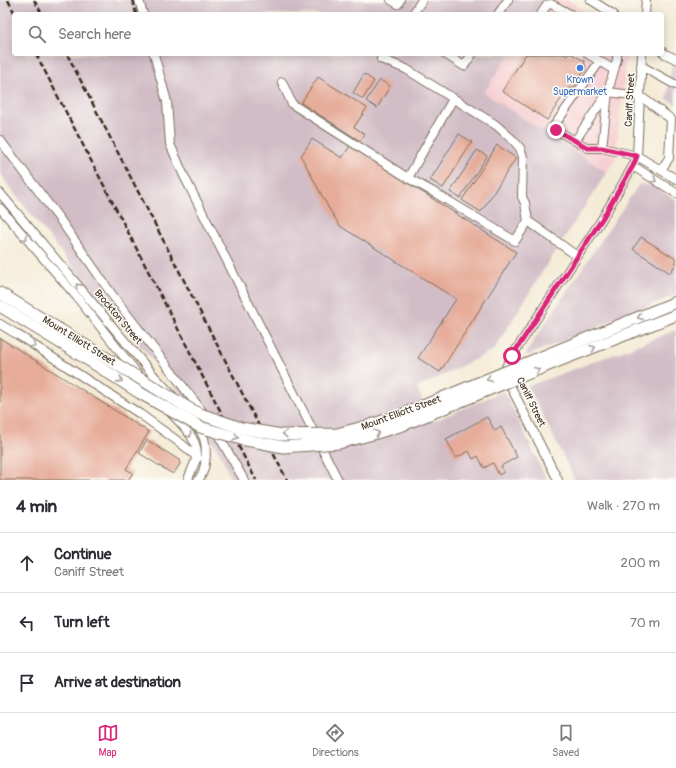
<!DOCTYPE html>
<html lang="en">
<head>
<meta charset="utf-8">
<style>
  body { margin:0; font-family:Pangolin,sans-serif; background:#f7f7f7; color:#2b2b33 }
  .stop { position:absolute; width:12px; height:12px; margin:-9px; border:3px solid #db2777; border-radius:50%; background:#fff }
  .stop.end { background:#db2777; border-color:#fff; box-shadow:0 1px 4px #0008 }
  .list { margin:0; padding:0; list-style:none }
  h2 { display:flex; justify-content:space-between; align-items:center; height:52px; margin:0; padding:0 16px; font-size:17px }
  h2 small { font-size:13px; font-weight:400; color:#7c7c81 }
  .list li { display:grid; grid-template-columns:26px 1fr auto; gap:12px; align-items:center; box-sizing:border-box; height:60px; padding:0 16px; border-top:1px solid #e1e1e2 }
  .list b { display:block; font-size:15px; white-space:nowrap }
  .list p { margin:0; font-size:13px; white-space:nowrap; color:#7c7c81 }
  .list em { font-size:13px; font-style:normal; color:#7c7c81 }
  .icon { flex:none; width:22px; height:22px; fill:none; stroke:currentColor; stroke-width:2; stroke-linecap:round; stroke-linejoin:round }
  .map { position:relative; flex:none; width:676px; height:480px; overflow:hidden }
  .search { position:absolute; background:#fff; box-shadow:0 2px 10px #0003; left:12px; right:12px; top:12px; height:44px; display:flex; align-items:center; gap:10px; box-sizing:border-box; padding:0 14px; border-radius:4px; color:#7c7c81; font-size:15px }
  .sheet { height:232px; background:#fff }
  nav { display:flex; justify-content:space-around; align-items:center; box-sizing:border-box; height:56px; border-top:1px solid #e1e1e2; background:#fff; font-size:11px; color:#7c7c81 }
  nav a { display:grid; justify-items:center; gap:2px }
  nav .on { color:#db2777 }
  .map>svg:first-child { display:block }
</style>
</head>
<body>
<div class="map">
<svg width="676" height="480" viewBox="0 0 676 480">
  <rect width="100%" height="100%" fill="#fdfcf7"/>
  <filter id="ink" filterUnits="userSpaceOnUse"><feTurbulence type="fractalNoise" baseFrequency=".025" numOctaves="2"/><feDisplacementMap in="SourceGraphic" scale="8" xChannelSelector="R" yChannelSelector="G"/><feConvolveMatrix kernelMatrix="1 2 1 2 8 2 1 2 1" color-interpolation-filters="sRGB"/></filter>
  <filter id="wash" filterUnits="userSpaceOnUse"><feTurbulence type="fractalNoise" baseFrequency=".012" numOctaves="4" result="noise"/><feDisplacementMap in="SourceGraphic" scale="16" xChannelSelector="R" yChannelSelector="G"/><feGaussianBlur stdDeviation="0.9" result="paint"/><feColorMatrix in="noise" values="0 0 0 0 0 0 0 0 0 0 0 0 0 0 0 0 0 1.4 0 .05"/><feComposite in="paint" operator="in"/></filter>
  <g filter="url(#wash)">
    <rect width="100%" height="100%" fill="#f4ebd6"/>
    <g fill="#f7cfd2">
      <polygon points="543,0 567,0 590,14 534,14"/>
      <polygon points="509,54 627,54 615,160 607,172 484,93"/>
    </g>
    <g fill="#d2bdc6">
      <polygon points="0,0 543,0 534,14 14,14 14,54 509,54 484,93 607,172 544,269 494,350 417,388 432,422 504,391 547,480 231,480 221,455 178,389 96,296 10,188 0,172"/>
      <polygon points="672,61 676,63 676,105 667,99"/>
      <polygon points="639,184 652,185 676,200 676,295 526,356 527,351"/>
      <polygon points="676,330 676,480 575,480 528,386 628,349"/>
    </g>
    <g id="blocks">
      <g fill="#e6ab99">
        <polygon points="526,54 564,54 567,56 568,54 572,54 584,61 586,68 572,89 569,87 547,120 502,91"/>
        <polygon points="364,74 374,81 363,99 353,93"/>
        <polygon points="318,77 367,108 354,127 365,134 360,141 301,103"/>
        <polygon points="380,80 390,86 377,108 366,101"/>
        <polygon points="459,134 472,142 443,188 430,180"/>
        <polygon points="312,139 342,158 350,146 516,252 440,372 418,358 456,299 340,226 328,207 301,156"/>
        <polygon points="497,145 516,158 481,212 462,200"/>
        <polygon points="477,150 487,156 460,198 450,192"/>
        <polygon points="641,237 676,259 676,264 670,273 633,249"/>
        <polygon points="0,338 149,432 126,469 133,473 128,480 0,480"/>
        <polygon points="487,417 495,431 501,427 517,457 501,466 504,472 499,475 493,463 484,468 478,456 473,459 469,451 456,458 446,439"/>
        <polygon points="147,440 179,460 180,464 174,473 171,473 139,453"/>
      </g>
    </g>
  </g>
  <g filter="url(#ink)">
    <use href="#blocks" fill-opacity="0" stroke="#7c6e5e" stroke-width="1"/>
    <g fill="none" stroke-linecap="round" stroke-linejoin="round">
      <defs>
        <g id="minor">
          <polyline points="139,0 143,14"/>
          <polyline points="391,0 398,4 400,0"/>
          <polyline points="591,0 613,14"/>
          <polyline points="413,14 422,0"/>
          <polyline points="498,14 508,0"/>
          <polyline points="541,14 547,5 551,4 570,14"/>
          <polyline points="645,14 646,0"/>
          <polyline points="662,51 665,54 676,59"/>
          <polyline points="154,54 167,102 170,144 184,176 338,480"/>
          <polyline points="445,54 464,66 472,54"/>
          <polyline points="588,54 614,70"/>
          <polyline points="381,59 406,69 496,125 513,140 520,148 523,157 522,197 525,203 528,221"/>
          <polyline points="600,61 554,126 556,130 588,148 602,148"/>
          <polyline points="641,66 676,85"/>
          <polyline points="282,82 292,104 408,178 437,194 515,241 528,221 577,256"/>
          <polyline points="0,140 61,221 113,296 212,424 244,480"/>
          <polyline points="575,141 608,92 617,59 617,54"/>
          <polyline points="633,166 676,193"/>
          <polyline points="661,170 669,158 671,119 640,96 608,92 602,148 637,156 676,179"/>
          <polyline points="408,178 426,146 453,99"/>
          <polyline points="0,193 155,377 172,395"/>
          <polyline points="0,208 76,296 140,377"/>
          <polyline points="0,324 18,335 140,414 183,445 198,458"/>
          <path d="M 171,413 C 182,425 201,441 196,459 C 194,466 190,473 188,480"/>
          <path d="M 196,424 C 198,428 202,433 204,438 C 207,449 207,471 198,480"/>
          <polyline points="558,480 511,387 508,381 506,367 512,356 602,219 633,166 637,156 642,54"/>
        </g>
        <g id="major">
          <polyline points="0,293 93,350"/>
          <polyline points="0,306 87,359"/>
          <polyline points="551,353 676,302"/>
          <polyline points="556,362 676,315"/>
        </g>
      </defs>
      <use href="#minor" stroke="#7c6e5e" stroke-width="10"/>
      <use href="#major" stroke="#7c6e5e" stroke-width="13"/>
      <use href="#minor" stroke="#fff" stroke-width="8"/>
      <use href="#major" stroke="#fff" stroke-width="11"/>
      <g stroke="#3b2a1e" stroke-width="2.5" stroke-dasharray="6 3" stroke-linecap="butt">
        <polyline points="8,0 15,14"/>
        <polyline points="34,0 42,14"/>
        <polyline points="133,0 136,14"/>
        <polyline points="36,54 256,480"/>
        <polyline points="67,54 287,480"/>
      </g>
      <defs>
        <g id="major-bridge">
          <polyline points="93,350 190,409 200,414 241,428 282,435 337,434 371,425 401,415 551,353"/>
          <polyline points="87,359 140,393 200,427 241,439 283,447 339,443 373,434 403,425 556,362"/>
        </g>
      </defs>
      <use href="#major-bridge" stroke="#7c6e5e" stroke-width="13" stroke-linecap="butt"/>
      <use href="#major-bridge" stroke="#fff" stroke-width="11"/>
    </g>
    <defs><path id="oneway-chevron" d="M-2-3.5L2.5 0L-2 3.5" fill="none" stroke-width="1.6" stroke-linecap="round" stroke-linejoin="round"/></defs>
    <g stroke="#a79f9a">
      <use href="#oneway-chevron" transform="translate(654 180) rotate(31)"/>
      <use href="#oneway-chevron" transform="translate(25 238) rotate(49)"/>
      <use href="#oneway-chevron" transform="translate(78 286) rotate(-131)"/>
      <use href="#oneway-chevron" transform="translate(640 317) rotate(158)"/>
      <use href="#oneway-chevron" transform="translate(33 345) rotate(33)"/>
      <use href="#oneway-chevron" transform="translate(593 348) rotate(-21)"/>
      <use href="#oneway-chevron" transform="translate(537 370) rotate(-22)"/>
      <use href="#oneway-chevron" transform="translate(489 379) rotate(158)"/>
      <use href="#oneway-chevron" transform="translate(120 380) rotate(33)"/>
      <use href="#oneway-chevron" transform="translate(377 433) rotate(-18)"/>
      <use href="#oneway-chevron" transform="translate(285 434) rotate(-178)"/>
      <use href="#oneway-chevron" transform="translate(189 435) rotate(53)"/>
      <use href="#oneway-chevron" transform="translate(236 437) rotate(16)"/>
    </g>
  </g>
  <g fill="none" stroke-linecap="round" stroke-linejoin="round" filter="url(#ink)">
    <polyline stroke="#db2777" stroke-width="5" points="512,356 602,219 633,166 637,156 602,148 588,148 556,130"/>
  </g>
  <circle fill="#3f7fe0" stroke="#fdfcf7" stroke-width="1.5" cx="580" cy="68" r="4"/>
  <g text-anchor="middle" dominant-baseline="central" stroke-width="3" stroke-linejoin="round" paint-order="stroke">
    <g font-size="10" fill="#366cbe" stroke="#fdfcf7">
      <text x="580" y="80">Krown<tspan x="580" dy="12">Supermarket</tspan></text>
    </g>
    <g font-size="10" fill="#3b2a1e" stroke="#fdfcf7">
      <text transform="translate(630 100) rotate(-87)">Caniff Street</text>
      <text transform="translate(118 317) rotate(50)">Brockton Street</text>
      <text transform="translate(79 341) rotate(32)">Mount Elliott Street</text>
      <text transform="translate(531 402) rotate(64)">Caniff Street</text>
      <text transform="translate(401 413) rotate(-20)">Mount Elliott Street</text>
    </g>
  </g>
</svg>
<div class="stop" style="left:512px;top:356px"></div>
<div class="stop end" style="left:556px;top:130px"></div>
<div class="search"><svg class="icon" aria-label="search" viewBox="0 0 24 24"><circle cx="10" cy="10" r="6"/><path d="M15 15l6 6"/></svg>Search here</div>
</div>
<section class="sheet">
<h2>4 min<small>Walk · 270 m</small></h2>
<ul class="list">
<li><svg class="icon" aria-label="ahead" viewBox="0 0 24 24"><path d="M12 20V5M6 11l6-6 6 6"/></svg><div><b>Continue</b><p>Caniff Street</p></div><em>200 m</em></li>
<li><svg class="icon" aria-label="left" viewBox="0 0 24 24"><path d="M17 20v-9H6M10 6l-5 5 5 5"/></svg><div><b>Turn left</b></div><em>70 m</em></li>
<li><svg class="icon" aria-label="arrive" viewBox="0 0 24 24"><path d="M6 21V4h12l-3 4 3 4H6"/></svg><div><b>Arrive at destination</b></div></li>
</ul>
</section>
<nav>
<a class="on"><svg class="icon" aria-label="map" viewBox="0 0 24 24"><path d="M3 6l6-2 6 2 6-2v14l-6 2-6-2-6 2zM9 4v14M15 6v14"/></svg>Map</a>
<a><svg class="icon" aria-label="directions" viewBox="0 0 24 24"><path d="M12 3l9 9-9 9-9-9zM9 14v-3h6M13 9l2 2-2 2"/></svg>Directions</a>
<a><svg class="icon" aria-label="saved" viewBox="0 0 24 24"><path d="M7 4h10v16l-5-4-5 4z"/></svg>Saved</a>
</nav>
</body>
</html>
